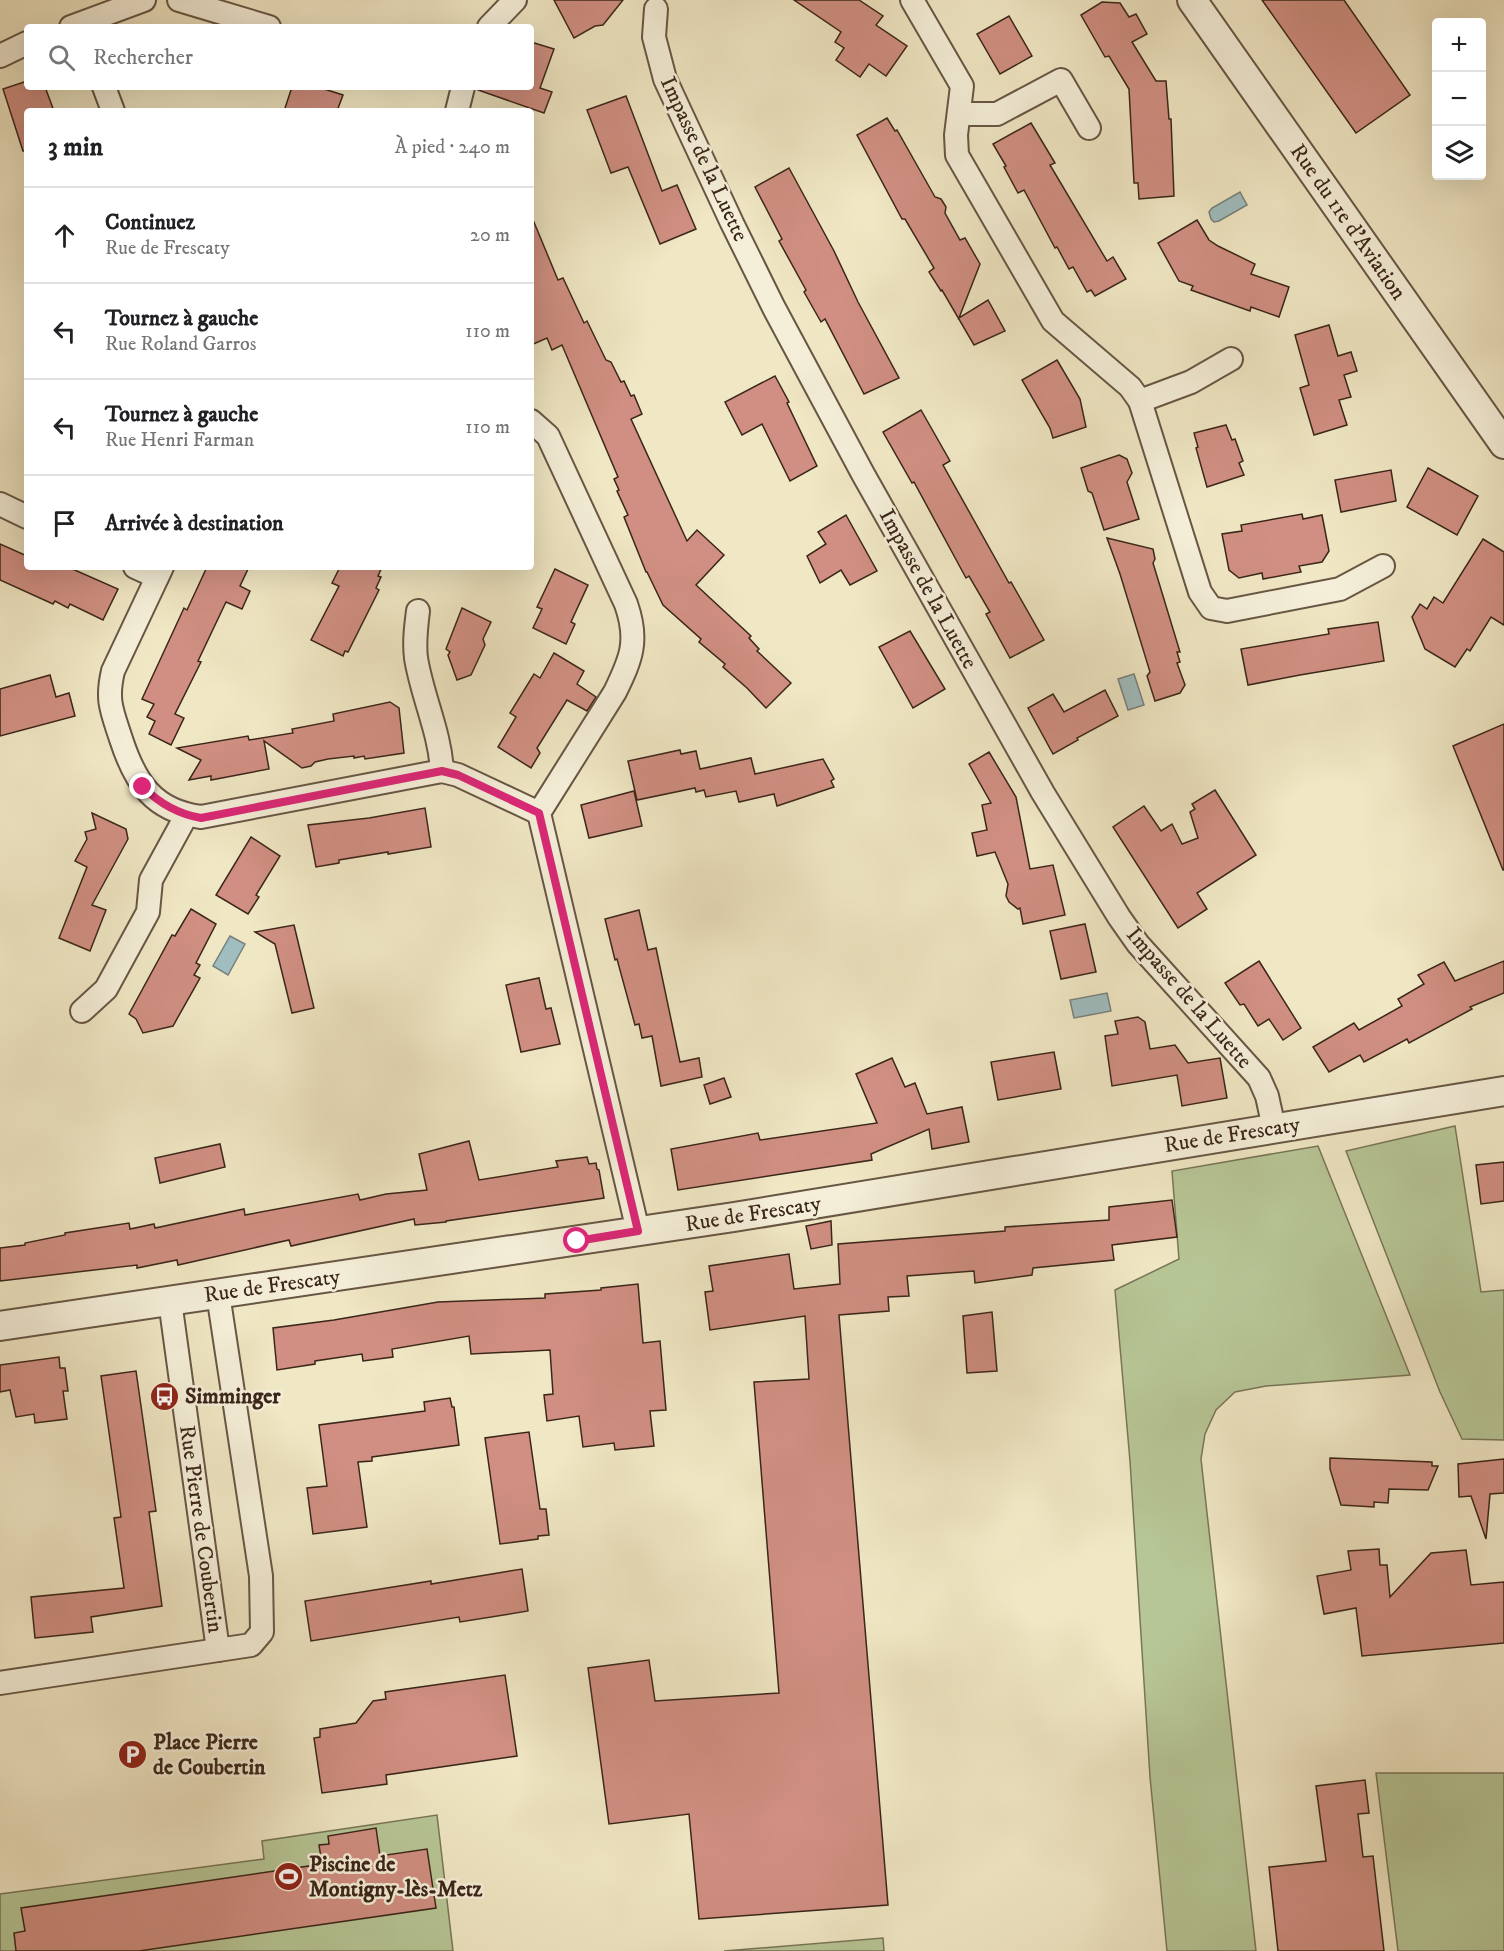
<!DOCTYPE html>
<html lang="fr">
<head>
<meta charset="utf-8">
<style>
  body { margin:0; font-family:"IM FELL DW Pica",serif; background:#f2f2f2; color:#202124 }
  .controls { position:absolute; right:18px; top:18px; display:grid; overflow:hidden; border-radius:6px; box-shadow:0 6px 24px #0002 }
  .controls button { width:54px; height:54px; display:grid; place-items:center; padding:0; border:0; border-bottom:2px solid #e0e0e0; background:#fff; color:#202124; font:30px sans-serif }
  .stop { position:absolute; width:18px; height:18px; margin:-14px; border:4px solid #db2777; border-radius:50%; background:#fff }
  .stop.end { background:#db2777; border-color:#fff; box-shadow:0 2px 6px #0008 }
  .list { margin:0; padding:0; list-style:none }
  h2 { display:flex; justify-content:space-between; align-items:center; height:78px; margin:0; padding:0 24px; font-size:26px }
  h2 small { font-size:20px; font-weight:400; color:#757577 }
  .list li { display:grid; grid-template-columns:39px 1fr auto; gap:18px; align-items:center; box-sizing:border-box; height:96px; padding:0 24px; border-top:2px solid #e0e0e0 }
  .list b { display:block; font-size:22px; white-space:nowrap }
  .list p { margin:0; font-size:20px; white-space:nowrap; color:#757577 }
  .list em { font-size:20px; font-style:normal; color:#757577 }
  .icon { flex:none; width:33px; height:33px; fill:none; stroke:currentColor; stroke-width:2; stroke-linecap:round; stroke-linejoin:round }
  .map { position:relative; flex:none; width:1504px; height:1951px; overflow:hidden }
  .search { position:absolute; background:#fff; box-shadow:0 6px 24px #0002; left:24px; top:24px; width:510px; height:66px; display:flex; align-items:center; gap:15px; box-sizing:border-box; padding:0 21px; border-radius:6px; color:#757577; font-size:22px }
  .panel { position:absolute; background:#fff; box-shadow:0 6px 24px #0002; left:24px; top:108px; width:510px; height:462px; border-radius:6px }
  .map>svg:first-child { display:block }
</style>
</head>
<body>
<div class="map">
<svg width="1504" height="1951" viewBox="0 0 1504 1951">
  <rect width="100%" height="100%" fill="#f0e7c4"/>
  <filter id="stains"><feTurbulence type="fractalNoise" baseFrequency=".00333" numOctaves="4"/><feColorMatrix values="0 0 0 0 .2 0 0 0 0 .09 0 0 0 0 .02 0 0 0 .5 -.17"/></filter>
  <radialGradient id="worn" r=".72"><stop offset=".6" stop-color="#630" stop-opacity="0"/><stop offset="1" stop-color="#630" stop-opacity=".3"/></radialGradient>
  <g fill="#b7c696" stroke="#797658" stroke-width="1.5">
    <polygon points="1455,1126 1481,1292 1504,1290 1504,1440 1462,1439 1440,1392 1346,1151"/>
    <polygon points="1318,1146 1410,1375 1266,1386 1235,1392 1216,1410 1205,1434 1201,1459 1256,1951 1167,1951 1150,1777 1130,1461 1115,1290 1179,1259 1172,1171"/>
    <polygon points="1376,1773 1504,1773 1504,1951 1398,1951"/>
    <polygon points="437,1815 453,1951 0,1951 0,1894 264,1859 262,1841"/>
    <polygon points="883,1938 884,1951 724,1951"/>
  </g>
  <g fill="#a0bdbf" stroke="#78817d" stroke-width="1.5">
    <polygon points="1240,192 1247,205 1219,221 1214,222 1211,219 1209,212 1212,208"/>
    <polygon points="1134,674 1144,705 1128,710 1118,679"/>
    <polygon points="230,936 245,944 228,975 213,966"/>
    <polygon points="1107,993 1111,1011 1074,1018 1070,1000"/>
  </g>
  <g fill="#d08f82" stroke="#3b261a" stroke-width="1.5">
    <polygon points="554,0 623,0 603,25 595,26 574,38"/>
    <polygon points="794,0 859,0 883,16 876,25 907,46 886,76 869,64 860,77 836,60 844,48 835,42 841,32"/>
    <polygon points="1262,0 1344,0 1410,95 1356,133"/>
    <polygon points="1102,2 1120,3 1129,17 1136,14 1147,34 1132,42 1156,81 1166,81 1169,119 1171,119 1174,196 1139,199 1138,183 1134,183 1129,89 1109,56 1105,57 1081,15"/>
    <polygon points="1009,16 1032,56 1000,74 977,34"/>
    <polygon points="531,42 554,49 540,88 552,92 544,113 478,90 478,87 531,87"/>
    <polygon points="27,81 27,87 45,87 54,111 27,111 27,150 23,151 3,89"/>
    <polygon points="292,87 318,87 343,95 337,111 284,111"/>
    <polygon points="626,96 662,191 677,185 696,229 660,244 628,167 611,173 587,110"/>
    <polygon points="887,118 895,131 897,130 935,197 941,199 946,207 945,213 960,240 965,238 980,264 959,318 988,300 1005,331 974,345 942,290 941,291 929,272 934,268 905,219 902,219 857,135"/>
    <polygon points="1031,123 1055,163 1050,165 1107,261 1113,257 1126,279 1095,296 1091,290 1087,292 1073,267 1069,269 1057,247 1055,248 1024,190 1018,193 1004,167 1006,166 993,144"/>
    <polygon points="789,168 834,251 858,302 899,378 864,394 825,319 821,322 804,292 806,290 779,241 782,239 755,187"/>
    <polygon points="531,215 558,280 563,278 584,323 587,321 606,360 611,362 621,382 624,381 631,396 634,395 642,414 631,419 687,541 697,530 724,555 696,585 751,636 749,638 759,649 757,651 791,683 766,708 747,688 723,667 725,664 699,642 701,639 663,605 647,572 646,572 624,517 628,515 617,491 619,490 614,479 618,477 562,345 552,350 547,338 531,345"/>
    <polygon points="1197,220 1209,240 1218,246 1255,264 1251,274 1289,287 1279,317 1251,307 1250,311 1191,290 1193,286 1179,281 1158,243"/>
    <polygon points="1329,325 1338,356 1351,352 1357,371 1344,375 1351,397 1339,400 1347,425 1314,435 1300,388 1309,385 1295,335"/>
    <polygon points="1057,360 1080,399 1086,427 1053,438 1050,428 1022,380"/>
    <polygon points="775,376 789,402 787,403 817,466 790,481 762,424 742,435 725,402"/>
    <polygon points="921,410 950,461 943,465 1009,583 1011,582 1044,640 1010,658 986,614 990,612 969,576 966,578 914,482 912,483 883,432"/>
    <polygon points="1226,425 1232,440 1235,439 1243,461 1239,463 1244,475 1207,487 1196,448 1198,447 1194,433"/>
    <polygon points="1119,455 1127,459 1132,473 1127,482 1139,519 1104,530 1092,493 1088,491 1081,468"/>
    <polygon points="1428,468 1478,496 1457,535 1407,507"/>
    <polygon points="1391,470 1396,501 1341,512 1335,480"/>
    <polygon points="1302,514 1303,519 1322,515 1329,551 1322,562 1299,566 1301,572 1263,579 1262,573 1239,578 1229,570 1222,534 1242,531 1241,525"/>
    <polygon points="846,515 877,571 850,585 841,570 820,583 807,556 826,544 818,532"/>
    <polygon points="1107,538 1153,549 1155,559 1153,563 1180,652 1177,652 1180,662 1177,663 1185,685 1180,693 1155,701 1147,676 1150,672 1120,574"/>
    <polygon points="1483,539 1504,552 1504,625 1491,617 1470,651 1467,649 1455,667 1425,649 1412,617 1420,604 1427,609 1434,597 1443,603"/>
    <polygon points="0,544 27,556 27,567 68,567 118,589 103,620 70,604 68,608 55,601 53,604 0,580"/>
    <polygon points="207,567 249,567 240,586 250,591 242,609 226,602 198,661 201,662 175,714 184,718 171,745 149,734 155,721 147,717 154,704 142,699 184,608 187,610"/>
    <polygon points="340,567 382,567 378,576 381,577 376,588 379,590 348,652 345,651 343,656 311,640 339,586 332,583"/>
    <polygon points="555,569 588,585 571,622 575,624 566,644 533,628 542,609 537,607"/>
    <polygon points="462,608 491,622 483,639 485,645 471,675 457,680 448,655 450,652 446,649"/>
    <polygon points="1378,622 1384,661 1300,675 1248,685 1241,649 1329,634 1328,629"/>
    <polygon points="910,631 945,689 913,708 879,647"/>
    <polygon points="554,653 584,671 577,684 596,697 587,711 567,700 537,748 540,753 531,768 498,747 516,717 510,713 534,674 540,678"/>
    <polygon points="50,675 56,697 69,693 75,716 0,736 0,689"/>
    <polygon points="1105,690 1118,716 1077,738 1078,740 1053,754 1028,708 1053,694 1064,712"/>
    <polygon points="390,702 399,708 404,753 365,759 364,756 354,758 354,756 328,759 315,762 311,766 302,768 264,741 269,769 211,780 211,776 189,780 201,760 177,748 248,736 249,740 293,733 292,729 334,721 333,714"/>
    <polygon points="1504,724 1504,870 1503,870 1453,746"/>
    <polygon points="680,750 681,754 696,751 700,769 751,758 755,774 823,759 834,779 831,781 834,787 777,806 774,794 739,802 736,791 706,797 704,790 696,792 695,788 637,800 628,761"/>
    <polygon points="989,752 1016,797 1030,869 1053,865 1065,915 1023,924 1020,908 1018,909 1009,902 1006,896 1008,884 995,852 977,856 972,833 987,830 982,805 991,803 969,764"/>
    <polygon points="1215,790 1256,855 1197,893 1207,909 1178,928 1113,827 1144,806 1161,831 1172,824 1182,844 1198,838 1190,812 1195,809 1192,804"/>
    <polygon points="634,791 642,826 589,838 581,805"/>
    <polygon points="425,808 431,847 388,854 388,852 339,860 339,863 316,867 308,825 369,818"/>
    <polygon points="92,813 126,829 128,839 92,905 106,910 90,951 59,938 87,867 75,861 87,839 85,832 96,829"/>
    <polygon points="251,837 280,856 256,895 259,897 248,914 216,895"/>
    <polygon points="191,909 216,924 196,963 200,965 194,975 200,978 173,1026 143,1033 136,1019 129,1014 172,935 175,936"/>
    <polygon points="639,910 648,950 656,948 680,1062 699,1058 702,1077 661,1086 652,1036 642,1038 639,1024 635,1025 617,959 615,960 605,919"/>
    <polygon points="1085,924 1096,972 1061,979 1050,931"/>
    <polygon points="294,925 314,1008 292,1013 275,944 255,932"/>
    <polygon points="1259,961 1301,1028 1283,1040 1269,1019 1258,1026 1244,1004 1240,1005 1225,983"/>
    <polygon points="1504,961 1504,993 1470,1007 1472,1009 1409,1043 1407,1039 1364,1062 1360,1055 1329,1072 1313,1047 1354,1023 1359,1030 1402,1006 1398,999 1424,984 1418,975 1444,962 1455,981"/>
    <polygon points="539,978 546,1009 551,1008 560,1044 521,1052 506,985"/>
    <polygon points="1138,1017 1145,1022 1150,1049 1175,1045 1188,1063 1220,1058 1227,1098 1182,1106 1177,1075 1112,1086 1105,1036 1118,1034 1115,1021"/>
    <polygon points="1054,1052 1061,1089 998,1100 991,1062"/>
    <polygon points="892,1058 905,1087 915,1083 927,1114 962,1107 969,1142 932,1149 929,1129 871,1154 872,1160 678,1190 671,1149 758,1133 760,1140 877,1123 856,1074"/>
    <polygon points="724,1078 731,1097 710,1104 704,1085"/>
    <polygon points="469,1141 479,1180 558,1167 556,1161 587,1157 589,1164 596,1163 597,1169 599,1170 604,1198 446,1221 446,1222 415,1225 414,1219 291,1246 289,1240 178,1265 177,1260 137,1268 137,1265 0,1281 0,1248 25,1245 25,1243 65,1235 65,1233 129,1223 130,1229 154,1224 155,1228 244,1209 245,1215 358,1194 360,1200 386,1194 427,1190 419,1154"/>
    <polygon points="220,1144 225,1167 160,1183 155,1158"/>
    <polygon points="1504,1162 1504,1201 1481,1204 1476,1165"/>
    <polygon points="1172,1200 1177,1237 1112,1245 1114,1260 1033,1268 1032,1275 975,1283 974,1271 907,1276 909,1296 888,1297 889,1311 839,1315 888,1905 699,1919 689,1814 609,1824 588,1668 649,1660 655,1701 779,1693 754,1382 809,1379 805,1316 710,1330 705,1292 713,1291 709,1266 789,1254 794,1289 840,1284 838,1244 1005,1231 1005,1227 1109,1220 1109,1207"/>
    <polygon points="831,1221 832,1245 811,1249 806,1226"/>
    <polygon points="638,1284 643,1343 660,1341 666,1410 650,1411 654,1446 615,1450 614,1443 583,1447 579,1416 547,1421 544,1395 553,1394 550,1350 471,1354 469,1336 392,1349 393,1357 363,1361 362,1354 315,1361 315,1364 277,1370 273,1328 334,1320 438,1302 545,1298 545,1294 601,1290 601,1288"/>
    <polygon points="992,1312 997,1371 967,1373 963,1316"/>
    <polygon points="59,1357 60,1368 65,1368 68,1391 63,1391 67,1419 35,1423 34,1414 16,1417 10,1390 0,1392 0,1365"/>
    <polygon points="136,1371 156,1511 149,1512 162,1606 91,1617 93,1632 35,1638 31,1597 124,1588 114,1518 121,1517 101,1376"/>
    <polygon points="450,1398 452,1407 454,1407 459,1445 372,1457 372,1461 358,1462 367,1527 313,1534 307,1488 327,1486 319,1425 425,1411 424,1402"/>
    <polygon points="529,1432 540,1509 546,1509 549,1535 538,1536 538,1539 500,1544 485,1438"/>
    <polygon points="1330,1458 1432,1462 1432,1466 1438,1466 1428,1490 1389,1489 1388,1503 1374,1502 1374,1507 1341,1505 1330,1469"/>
    <polygon points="1504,1459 1504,1493 1490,1494 1486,1539 1471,1496 1459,1497 1458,1464"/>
    <polygon points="1379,1549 1380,1565 1387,1565 1390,1597 1431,1553 1466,1550 1471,1585 1504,1582 1504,1643 1362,1656 1356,1608 1324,1614 1317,1576 1351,1570 1348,1551"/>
    <polygon points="522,1569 528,1611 460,1622 459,1617 311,1641 305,1601 431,1581 431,1584"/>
    <polygon points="505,1675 517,1756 386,1775 387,1784 322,1793 314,1738 320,1737 320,1729 356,1723 373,1701 386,1699 385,1692"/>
    <polygon points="1365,1780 1369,1813 1358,1814 1363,1857 1373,1856 1384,1951 1278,1951 1269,1867 1326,1861 1316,1786"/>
    <polygon points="376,1828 380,1856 427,1849 436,1908 139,1951 16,1951 14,1933 25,1931 21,1908 322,1864 319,1845 329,1844 328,1836"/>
  </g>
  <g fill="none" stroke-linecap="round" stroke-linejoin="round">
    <defs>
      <g id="minor">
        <polyline points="179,0 269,27"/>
        <polyline points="912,0 962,86 956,135 957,155 1053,321 1130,387 1140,401 1200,592 1211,608 1227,611 1340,589 1383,566"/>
        <polyline points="656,9 654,37 665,79 732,223 774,308 863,474 1043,793 1119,917 1138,944 1259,1078 1267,1096 1274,1128"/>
        <polyline points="71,27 144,0"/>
        <polyline points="489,27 515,0"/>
        <polyline points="0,56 27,43"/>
        <polyline points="104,87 113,111"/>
        <polyline points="457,111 463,87"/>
        <polyline points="959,114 997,114 1061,80 1089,128"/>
        <polyline points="1140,401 1191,382 1231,359"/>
        <path d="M 531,421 L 548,436 L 626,604 C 639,641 631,659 615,692 L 539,813 L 638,1231"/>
        <polyline points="0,504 27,517"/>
        <polyline points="135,567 157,577"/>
        <path d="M 162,567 L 113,671 C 106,701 112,711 121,739 C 135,782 153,811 201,817 L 442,771 L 458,775 L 539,813"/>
        <path d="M 418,611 C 416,627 414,642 416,658 C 422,696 440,732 442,771"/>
        <polyline points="82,1011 106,989 148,912 151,880 186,816"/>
        <polyline points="170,1301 218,1650 251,1645 262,1632 261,1576 218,1294"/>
        <polyline points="0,1683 218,1650"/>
      </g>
      <g id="tertiary">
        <polyline points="1192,0 1504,444"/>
        <polyline points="0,1326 734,1217 1504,1091"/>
      </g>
    </defs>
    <use href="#minor" stroke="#685644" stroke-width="26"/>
    <use href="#tertiary" stroke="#685644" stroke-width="32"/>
    <use href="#minor" stroke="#f5efd9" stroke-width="22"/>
    <use href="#tertiary" stroke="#f5efd9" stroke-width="28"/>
  </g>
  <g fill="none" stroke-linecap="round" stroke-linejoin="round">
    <path stroke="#db2777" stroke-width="8" d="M 143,787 C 160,804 178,814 201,818 L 442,771 L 458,775 L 539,813 L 638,1231 L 577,1241"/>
  </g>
  <defs>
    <symbol id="bus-disc" viewBox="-11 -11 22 22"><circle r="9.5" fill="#8f2418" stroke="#f5efd9"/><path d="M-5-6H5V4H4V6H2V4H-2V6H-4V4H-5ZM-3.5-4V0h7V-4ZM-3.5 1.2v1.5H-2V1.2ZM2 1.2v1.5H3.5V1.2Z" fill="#fff"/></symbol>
    <symbol id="parking-disc" viewBox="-11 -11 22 22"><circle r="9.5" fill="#8f2418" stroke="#f5efd9"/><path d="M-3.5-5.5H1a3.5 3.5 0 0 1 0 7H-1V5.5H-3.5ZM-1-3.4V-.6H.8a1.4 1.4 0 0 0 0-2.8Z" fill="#fff"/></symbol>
    <symbol id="stadium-disc" viewBox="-11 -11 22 22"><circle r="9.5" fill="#8f2418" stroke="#f5efd9"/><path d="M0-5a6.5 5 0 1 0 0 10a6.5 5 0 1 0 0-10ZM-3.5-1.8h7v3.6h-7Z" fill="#fff"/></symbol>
  </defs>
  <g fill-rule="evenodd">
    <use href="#bus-disc" x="148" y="1380" width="33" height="33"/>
    <use href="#parking-disc" x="116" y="1738" width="33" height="33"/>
    <use href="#stadium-disc" x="272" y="1860" width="33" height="33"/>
  </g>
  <g text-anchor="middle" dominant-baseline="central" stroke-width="5" stroke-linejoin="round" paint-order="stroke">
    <g font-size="22" fill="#3b261a" stroke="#f5efd9">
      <text transform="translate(704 159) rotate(65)">Impasse de la Luette</text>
      <text transform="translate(1348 222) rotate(55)">Rue du 11e d'Aviation</text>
      <text transform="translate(928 589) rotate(61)">Impasse de la Luette</text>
      <text transform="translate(1189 998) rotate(49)">Impasse de la Luette</text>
      <text transform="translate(1232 1135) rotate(-9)">Rue de Frescaty</text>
      <text transform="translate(753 1214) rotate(-9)">Rue de Frescaty</text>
      <text transform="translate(272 1286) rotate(-8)">Rue de Frescaty</text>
      <text transform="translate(201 1529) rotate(82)">Rue Pierre de Coubertin</text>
    </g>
    <g font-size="22" font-weight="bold" fill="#3b261a" stroke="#f5efd9" text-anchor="start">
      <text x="185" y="1396">Simminger</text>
      <text x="153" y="1742">Place Pierre<tspan x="153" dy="25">de Coubertin</tspan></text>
      <text x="309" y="1864">Piscine de<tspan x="309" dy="25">Montigny-lès-Metz</tspan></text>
    </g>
  </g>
  <rect width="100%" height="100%" filter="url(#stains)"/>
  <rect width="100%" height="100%" fill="url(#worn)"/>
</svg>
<div class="controls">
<button>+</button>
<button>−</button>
<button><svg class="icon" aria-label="layers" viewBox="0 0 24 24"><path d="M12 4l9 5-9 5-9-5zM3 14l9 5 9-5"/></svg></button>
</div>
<div class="stop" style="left:577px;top:1241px"></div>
<div class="stop end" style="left:143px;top:787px"></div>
<div class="search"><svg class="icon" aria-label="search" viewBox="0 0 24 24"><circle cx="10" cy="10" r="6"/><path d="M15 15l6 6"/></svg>Rechercher</div>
<section class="panel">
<h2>3 min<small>À pied · 240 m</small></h2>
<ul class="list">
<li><svg class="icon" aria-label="ahead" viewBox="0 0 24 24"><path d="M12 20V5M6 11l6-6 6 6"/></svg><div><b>Continuez</b><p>Rue de Frescaty</p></div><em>20 m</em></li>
<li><svg class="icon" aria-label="left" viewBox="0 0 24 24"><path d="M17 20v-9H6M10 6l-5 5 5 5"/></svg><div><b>Tournez à gauche</b><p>Rue Roland Garros</p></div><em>110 m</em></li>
<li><svg class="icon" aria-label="left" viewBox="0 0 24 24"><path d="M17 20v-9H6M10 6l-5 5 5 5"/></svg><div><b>Tournez à gauche</b><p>Rue Henri Farman</p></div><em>110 m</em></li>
<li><svg class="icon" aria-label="arrive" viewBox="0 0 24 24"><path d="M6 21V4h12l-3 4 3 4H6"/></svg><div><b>Arrivée à destination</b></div></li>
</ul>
</section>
</div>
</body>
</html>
